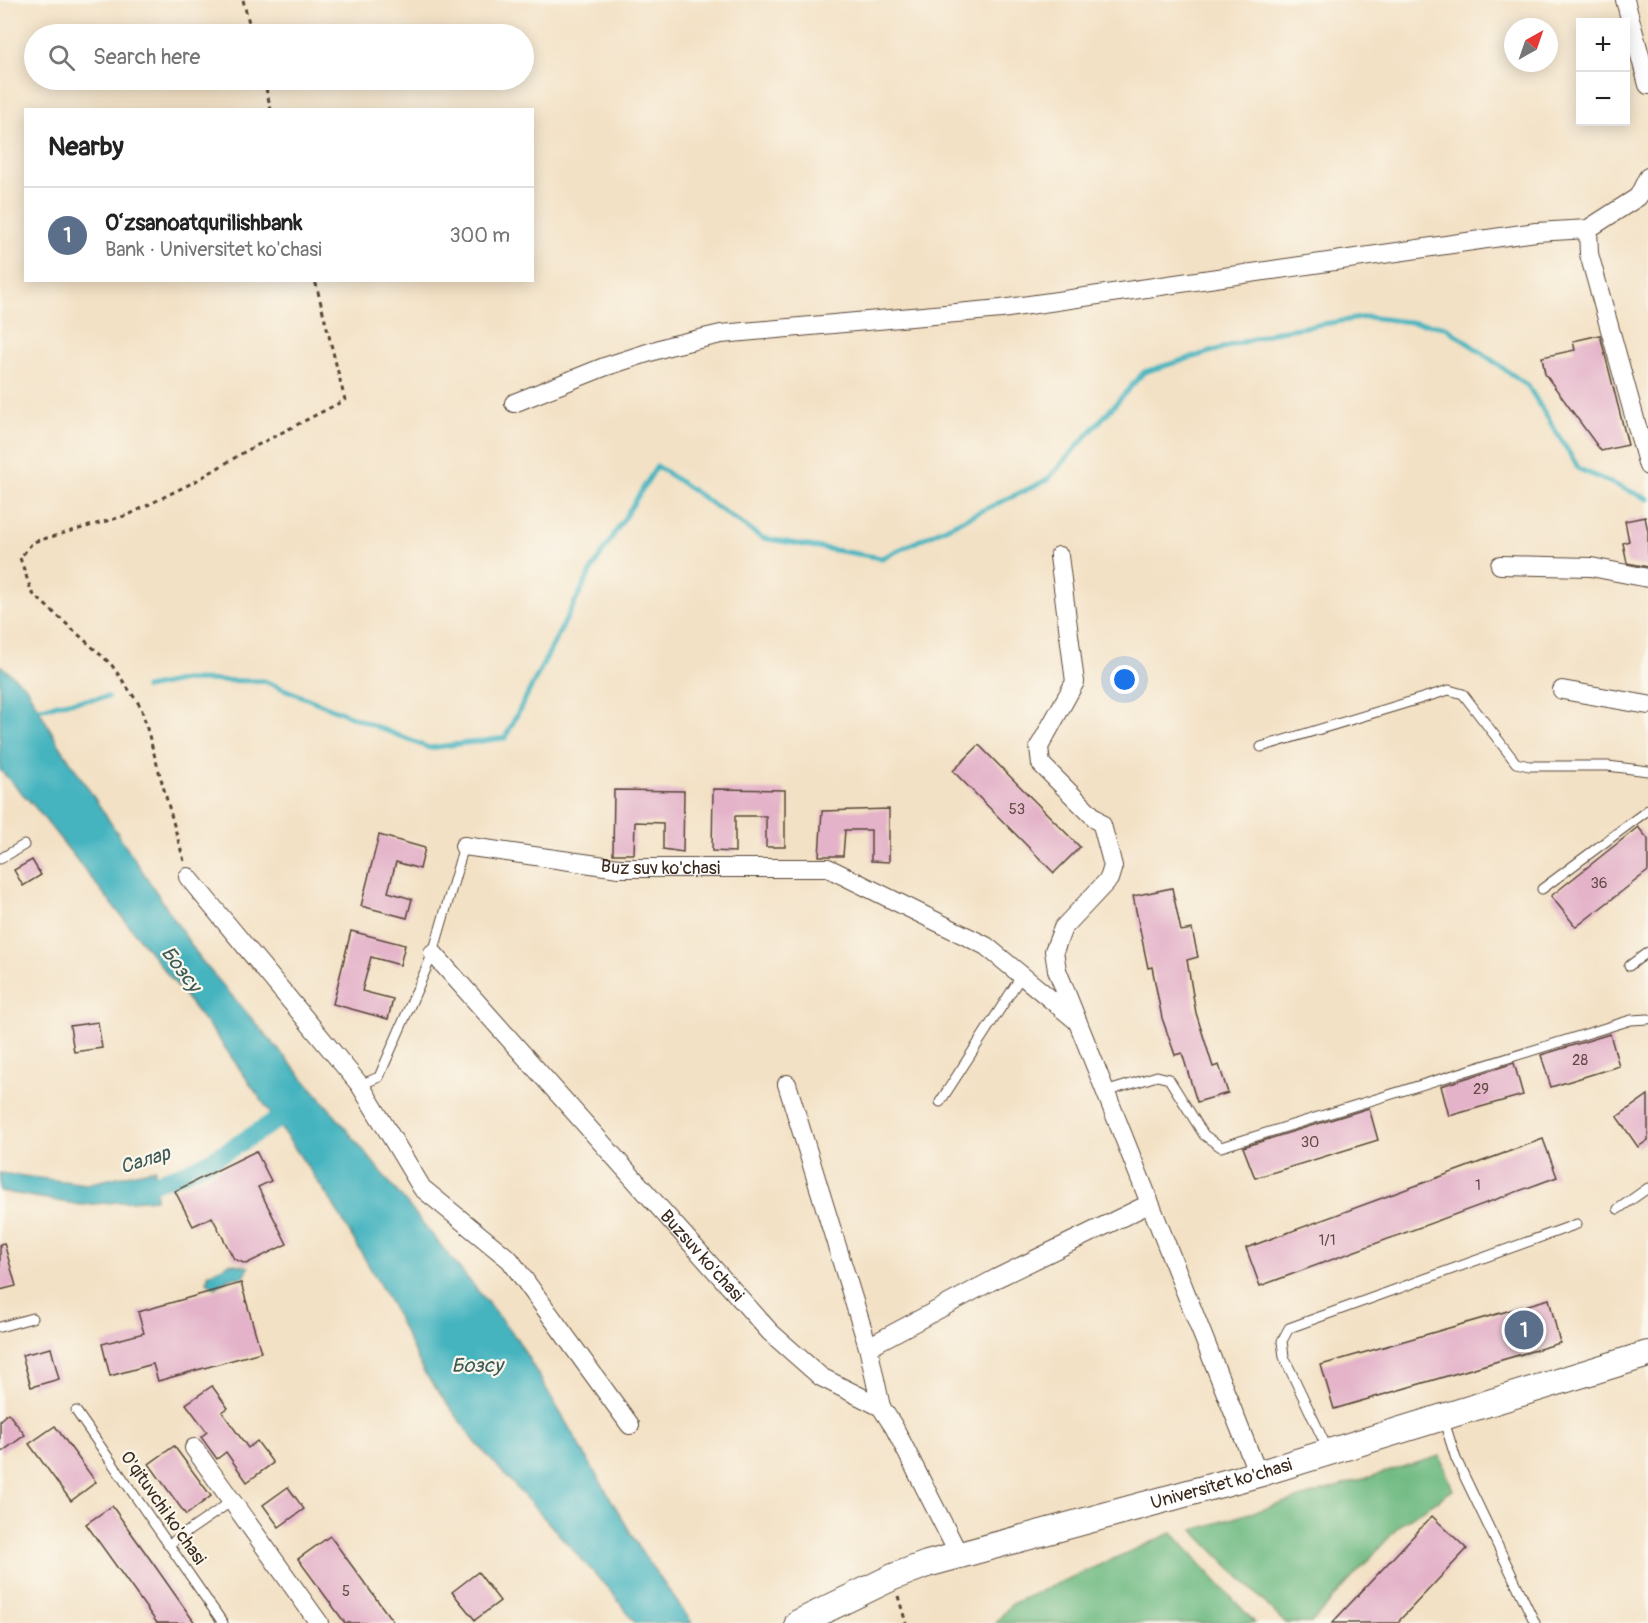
<!DOCTYPE html>
<html lang="en">
<head>
<meta charset="utf-8">
<style>
  body { margin:0; font-family:Pangolin,sans-serif; background:#f6f6f6; color:#222 }
  .controls { position:absolute; right:18px; top:18px; display:grid; overflow:hidden; border-radius:0px; box-shadow:0 3px 15px #0003 }
  .controls button { width:54px; height:54px; display:grid; place-items:center; padding:0; border:0; border-bottom:2px solid #e0e0e0; background:#fff; color:#222; font:30px sans-serif }
  .compass { position:absolute; left:1504px; top:18px; width:54px; height:54px; border-radius:50%; background:#fff; box-shadow:0 3px 15px #0003; rotate:40deg }
  .you { position:absolute; left:1125px; top:680px; width:21px; height:21px; margin:-15px; border:4px solid #fff; border-radius:50%; background:#1a73e8; box-shadow:0 0 0 9px #1a73e833 }
  .badge { display:grid; place-items:center; width:39px; height:39px; border-radius:50%; background:#b45309; color:#fff; font-size:20px; font-weight:700 }
  .pin { position:absolute; translate:-50% -50%; border:3px solid #fff; box-shadow:0 2px 6px #0006 }
  .list { margin:0; padding:0; list-style:none }
  h2 { display:flex; justify-content:space-between; align-items:center; height:78px; margin:0; padding:0 24px; font-size:26px }
  h2 small { font-size:20px; font-weight:400; color:#767676 }
  .list li { display:grid; grid-template-columns:39px 1fr auto; gap:18px; align-items:center; box-sizing:border-box; height:96px; padding:0 24px; border-top:2px solid #e0e0e0 }
  .list b { display:block; font-size:22px; white-space:nowrap }
  .list p { margin:0; font-size:20px; white-space:nowrap; color:#767676 }
  .list em { font-size:20px; font-style:normal; color:#767676 }
  .icon { flex:none; width:33px; height:33px; fill:none; stroke:currentColor; stroke-width:2; stroke-linecap:round; stroke-linejoin:round }
  .map { position:relative; flex:none; width:1648px; height:1623px; overflow:hidden }
  .search { position:absolute; background:#fff; box-shadow:0 3px 15px #0003; left:24px; top:24px; width:510px; height:66px; display:flex; align-items:center; gap:15px; box-sizing:border-box; padding:0 21px; border-radius:33px; color:#767676; font-size:22px }
  .panel { position:absolute; background:#fff; box-shadow:0 3px 15px #0003; left:24px; top:108px; width:510px; height:174px; border-radius:0px }
  .map>svg:first-child { display:block }
</style>
</head>
<body>
<div class="map">
<svg width="1648" height="1623" viewBox="0 0 1648 1623">
  <rect width="100%" height="100%" fill="#fbf7ec"/>
  <filter id="ink" filterUnits="userSpaceOnUse"><feTurbulence type="fractalNoise" baseFrequency=".0167" numOctaves="2"/><feDisplacementMap in="SourceGraphic" scale="12" xChannelSelector="R" yChannelSelector="G"/><feConvolveMatrix kernelMatrix="1 2 1 2 8 2 1 2 1" color-interpolation-filters="sRGB"/></filter>
  <filter id="wash" filterUnits="userSpaceOnUse"><feTurbulence type="fractalNoise" baseFrequency=".008" numOctaves="4" result="noise"/><feDisplacementMap in="SourceGraphic" scale="24" xChannelSelector="R" yChannelSelector="G"/><feGaussianBlur stdDeviation="1.35" result="paint"/><feColorMatrix in="noise" values="0 0 0 0 0 0 0 0 0 0 0 0 0 0 0 0 0 1.4 0 .05"/><feComposite in="paint" operator="in"/></filter>
  <g filter="url(#wash)">
    <rect width="100%" height="100%" fill="#f3e1c5"/>
    <g fill="#6eba82" stroke="#547250" stroke-width="1.5">
      <polygon points="1440,1456 1453,1490 1401,1524 1311,1623 1285,1623 1193,1530"/>
      <polygon points="1172,1533 1255,1623 996,1623 1011,1604"/>
    </g>
    <g fill="#45b4bf" stroke="#406f6e" stroke-width="1.5">
      <polygon points="0,665 26,687 58,743 201,960 328,1107 517,1339 643,1554 692,1623 635,1623 614,1595 477,1444 424,1372 391,1304 332,1202 219,1039 35,807 0,770"/>
      <polygon points="155,1169 156,1199 81,1205 0,1191 0,1173 86,1184"/>
      <polygon points="230,1263 249,1267 244,1277 230,1278 215,1288 207,1282 208,1275"/>
    </g>
    <g fill="none" stroke-linecap="round" stroke-linejoin="round">
      <g stroke="#45b4bf" stroke-width="5">
        <polyline points="146,688 184,680 264,681 429,748 505,738 591,571 657,466 762,538 882,558 1047,480 1144,372 1279,331 1367,317 1444,326 1528,386 1579,469 1648,499"/>
        <polyline points="34,710 62,703 108,697"/>
      </g>
      <path stroke="#45b4bf" stroke-width="18" d="M 133,1186 C 191,1180 241,1142 289,1112"/>
    </g>
    <g id="blocks">
      <g fill="#e4b3c9">
        <polygon points="1600,335 1628,445 1601,451 1545,374 1542,357 1575,350 1573,341"/>
        <polygon points="1645,517 1648,531 1648,567 1627,563 1623,543 1629,541 1625,521"/>
        <polygon points="979,745 1080,847 1054,873 953,771"/>
        <polygon points="713,789 785,790 785,847 766,847 766,816 735,816 735,852 712,851"/>
        <polygon points="614,790 684,791 683,852 663,849 663,823 635,822 634,854 613,854"/>
        <polygon points="889,809 889,862 871,861 871,830 845,830 843,856 819,856 822,811"/>
        <polygon points="1638,827 1648,839 1648,871 1576,927 1551,896"/>
        <polygon points="379,835 425,848 420,869 396,862 388,892 412,899 407,918 361,906"/>
        <polygon points="32,860 41,875 23,886 14,870"/>
        <polygon points="1172,888 1181,931 1192,929 1198,957 1187,960 1196,1013 1213,1067 1219,1065 1228,1093 1197,1102 1182,1053 1175,1055 1162,1018 1152,967 1148,968 1133,896"/>
        <polygon points="351,931 405,945 400,965 371,957 362,991 393,999 388,1019 333,1004"/>
        <polygon points="98,1022 102,1048 74,1052 70,1026"/>
        <polygon points="1610,1034 1619,1066 1551,1087 1541,1055"/>
        <polygon points="1514,1063 1523,1095 1449,1116 1441,1086"/>
        <polygon points="1648,1095 1648,1140 1638,1147 1617,1117"/>
        <polygon points="1369,1108 1378,1140 1255,1178 1243,1147"/>
        <polygon points="1543,1139 1557,1177 1260,1286 1246,1248"/>
        <polygon points="256,1151 271,1181 258,1187 287,1244 246,1264 234,1259 212,1217 193,1226 175,1191"/>
        <polygon points="4,1243 16,1286 0,1290 0,1244"/>
        <polygon points="241,1283 261,1352 158,1381 153,1364 110,1376 102,1344 144,1333 138,1312"/>
        <polygon points="1549,1299 1560,1343 1334,1409 1321,1365"/>
        <polygon points="51,1348 59,1379 31,1387 22,1355"/>
        <polygon points="212,1386 228,1408 222,1412 248,1448 257,1441 273,1463 247,1482 226,1452 217,1459 201,1437 207,1432 186,1404"/>
        <polygon points="8,1413 25,1435 0,1453 0,1420"/>
        <polygon points="55,1426 96,1482 71,1501 29,1444"/>
        <polygon points="174,1446 211,1496 186,1515 149,1464"/>
        <polygon points="288,1487 304,1509 279,1527 263,1505"/>
        <polygon points="112,1506 150,1559 195,1623 157,1623 86,1524"/>
        <polygon points="1432,1516 1467,1549 1397,1623 1332,1623"/>
        <polygon points="330,1536 394,1623 345,1623 298,1559"/>
        <polygon points="478,1572 500,1601 475,1620 452,1592"/>
      </g>
    </g>
  </g>
  <g filter="url(#ink)">
    <use href="#blocks" fill-opacity="0" stroke="#574537" stroke-width="1.5"/>
    <g fill="none" stroke-linecap="round" stroke-linejoin="round">
      <defs>
        <g id="lane">
          <polyline points="1261,747 1449,690 1463,694 1516,763 1529,766 1608,766 1648,771"/>
          <polyline points="0,859 24,845"/>
          <polyline points="1542,889 1648,810"/>
          <polyline points="1629,966 1648,952"/>
          <polyline points="360,1085 379,1077 433,953 464,846"/>
          <polyline points="1105,1092 1157,1076 1169,1079 1204,1135 1221,1147 1631,1020 1648,1019"/>
          <polyline points="940,1102 1022,975"/>
          <polyline points="1618,1209 1648,1188"/>
          <polyline points="0,1327 32,1318"/>
          <polyline points="76,1411 223,1623"/>
          <polyline points="1443,1418 1456,1459 1535,1623"/>
          <polyline points="1328,1450 1284,1357 1282,1341 1289,1328 1577,1224"/>
          <polyline points="168,1545 232,1501"/>
        </g>
        <g id="street">
          <polyline points="1625,0 1648,85"/>
          <polyline points="1588,229 1589,254 1648,466"/>
          <polyline points="514,403 604,367 669,346 721,334 1001,309 1536,232 1588,229 1638,197 1648,177"/>
          <polyline points="1059,556 1075,682 1039,747 1041,764 1102,825 1113,866 1109,879 1063,928 1054,951 1057,970 1258,1474"/>
          <polyline points="1500,565 1591,567 1648,578"/>
          <polyline points="1562,690 1648,705"/>
          <path id="s1" d="M 464,846 L 619,868 L 828,868 L 986,946 L 1077,1021"/>
          <polyline points="188,877 360,1085 422,1188 510,1260 630,1425"/>
          <path id="s2" d="M 433,953 L 770,1332 L 821,1377 L 881,1407 L 894,1427 L 959,1555"/>
          <polyline points="787,1084 868,1347 881,1407"/>
          <polyline points="868,1347 997,1278 1149,1204"/>
          <polyline points="194,1448 319,1623"/>
        </g>
        <g id="secondary">
          <path id="s3" d="M 798,1623 L 893,1577 L 927,1564 L 1258,1474 L 1648,1354"/>
        </g>
      </defs>
      <use href="#lane" stroke="#574537" stroke-width="11"/>
      <use href="#street" stroke="#574537" stroke-width="20"/>
      <use href="#secondary" stroke="#574537" stroke-width="28"/>
      <g stroke="#574537" stroke-width="3" stroke-dasharray="4.5 4.5" stroke-linecap="butt">
        <polyline points="243,0 252,34"/>
        <polyline points="264,80 271,110"/>
        <polyline points="184,861 141,707 111,664 32,593 20,558 33,542 128,515 196,481 246,451 345,400 315,280"/>
        <polyline points="898,1596 906,1623"/>
      </g>
      <use href="#lane" stroke="#fff" stroke-width="9"/>
      <use href="#street" stroke="#fff" stroke-width="18"/>
      <use href="#secondary" stroke="#fff" stroke-width="26"/>
    </g>
  </g>
  <g text-anchor="middle" dominant-baseline="central" stroke-width="4.5" stroke-linejoin="round" paint-order="stroke">
    <g font-size="15" fill="#654c49">
      <text x="1017" y="809">53</text>
      <text x="1599" y="883">36</text>
      <text x="1580" y="1060">28</text>
      <text x="1481" y="1089">29</text>
      <text x="1310" y="1142">30</text>
      <text x="1478" y="1185">1</text>
      <text x="1327" y="1240">1/1</text>
      <text x="346" y="1591">5</text>
    </g>
    <g font-size="18" fill="#3b2a1e" stroke="#fbf7ec">
      <text stroke="none"><textPath href="#s1" startOffset="198">Buz suv ko'chasi</textPath></text>
      <text stroke="none"><textPath href="#s2" startOffset="405">Buzsuv ko'chasi</textPath></text>
      <text stroke="none"><textPath href="#s3" startOffset="447">Universitet ko'chasi</textPath></text>
      <text transform="translate(163 1508) rotate(55)">O'qituvchi ko'chasi</text>
    </g>
    <g font-size="20" font-style="italic" fill="#3e5a56" stroke="#fbf7ec">
      <text transform="translate(181 969) rotate(53)">Бозсу</text>
      <text transform="translate(145 1160) rotate(-17)">Салар</text>
      <text x="477" y="1365">Бозсу</text>
    </g>
  </g>
</svg>
<div class="controls">
<button>+</button>
<button>−</button>
</div>
<svg class="compass" viewBox="-18 -18 36 36"><path d="M0-13l5 13h-10z" fill="#e53935"/><path d="M0 13l5-13h-10z" fill="#767676"/></svg>
<div class="you"></div>
<div class="pin badge" style="left:1524px;top:1330px;background:#5c6f8a">1</div>
<div class="search"><svg class="icon" aria-label="search" viewBox="0 0 24 24"><circle cx="10" cy="10" r="6"/><path d="M15 15l6 6"/></svg>Search here</div>
<section class="panel">
<h2>Nearby<small></small></h2>
<ul class="list">
<li><span class="badge" style="background:#5c6f8a">1</span><div><b>Oʻzsanoatqurilishbank</b><p>Bank · Universitet ko'chasi</p></div><em>300 m</em></li>
</ul>
</section>
</div>
</body>
</html>
